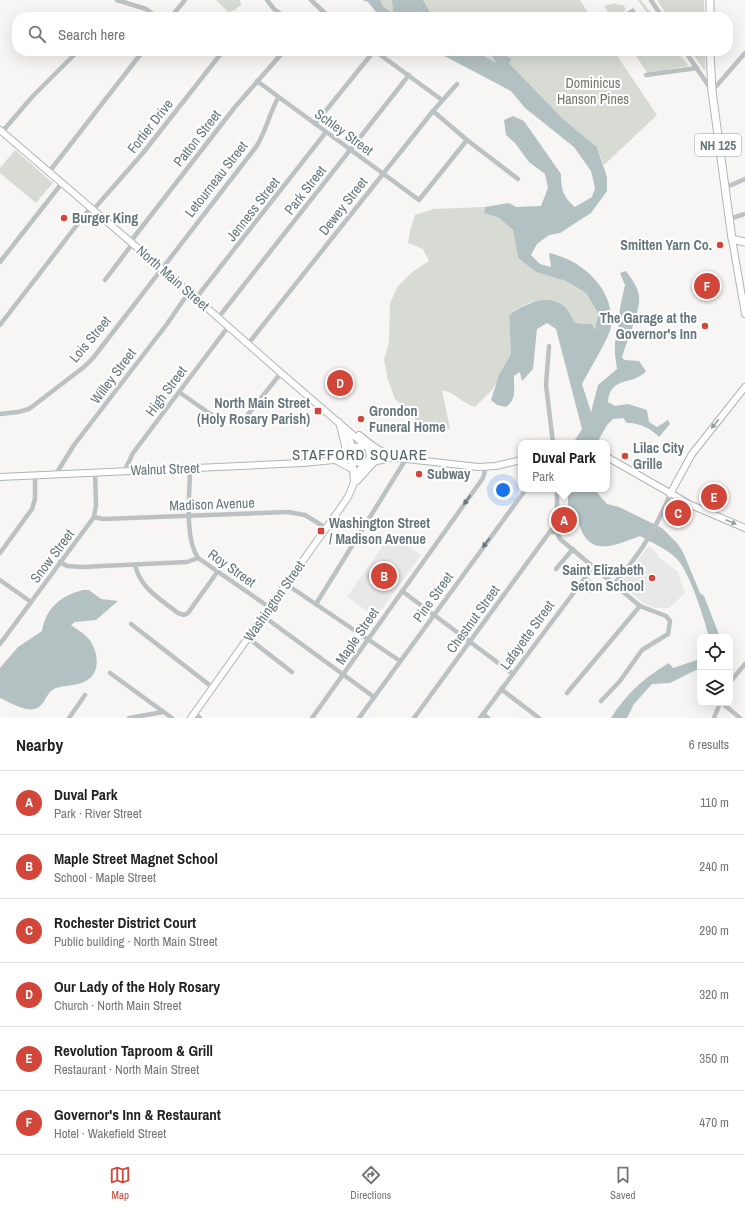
<!DOCTYPE html>
<html lang="en">
<head>
<meta charset="utf-8">
<style>
  body { margin:0; font-family:"Archivo Narrow",sans-serif; background:#f6f6f6; color:#222 }
  .controls { position:absolute; right:12px; bottom:12px; display:grid; overflow:hidden; border-radius:8px; box-shadow:0 4px 16px #0002 }
  .controls button { width:36px; height:36px; display:grid; place-items:center; padding:0; border:0; border-bottom:1px solid #e0e0e0; background:#fff; color:#222; font:20px sans-serif }
  .you { position:absolute; left:503px; top:490px; width:14px; height:14px; margin:-10px; border:3px solid #fff; border-radius:50%; background:#1a73e8; box-shadow:0 0 0 6px #1a73e833 }
  .badge { display:grid; place-items:center; width:26px; height:26px; border-radius:50%; background:#d24539; color:#fff; font-size:13px; font-weight:700 }
  .pin { position:absolute; translate:-50% -50%; border:2px solid #fff; box-shadow:0 1px 4px #0006 }
  .popup { position:absolute; left:518px; top:440px; width:92px; height:52px; box-sizing:border-box; display:grid; place-content:center; border-radius:8px; background:#fff; filter:drop-shadow(0 1px 3px #0005); font-size:13px; white-space:nowrap; color:#767676 }
  .popup b { font-size:15px; color:#222 }
  .popup::after { content:''; position:absolute; left:50%; top:100%; margin-left:-8px; border:8px solid transparent; border-top-color:#fff }
  .list { margin:0; padding:0; list-style:none }
  h2 { display:flex; justify-content:space-between; align-items:center; height:52px; margin:0; padding:0 16px; font-size:17px }
  h2 small { font-size:13px; font-weight:400; color:#767676 }
  .list li { display:grid; grid-template-columns:26px 1fr auto; gap:12px; align-items:center; box-sizing:border-box; height:64px; padding:0 16px; border-top:1px solid #e0e0e0 }
  .list b { display:block; font-size:15px; white-space:nowrap }
  .list p { margin:0; font-size:13px; white-space:nowrap; color:#767676 }
  .list em { font-size:13px; font-style:normal; color:#767676 }
  .icon { flex:none; width:22px; height:22px; fill:none; stroke:currentColor; stroke-width:2; stroke-linecap:round; stroke-linejoin:round }
  .map { position:relative; flex:none; width:745px; height:718px; overflow:hidden }
  .search { position:absolute; background:#fff; box-shadow:0 4px 16px #0002; left:12px; right:12px; top:12px; height:44px; display:flex; align-items:center; gap:10px; box-sizing:border-box; padding:0 14px; border-radius:16px; color:#767676; font-size:15px }
  .sheet { height:436px; background:#fff }
  nav { display:flex; justify-content:space-around; align-items:center; box-sizing:border-box; height:56px; border-top:1px solid #e0e0e0; background:#fff; font-size:11px; color:#767676 }
  nav a { display:grid; justify-items:center; gap:2px }
  nav .on { color:#d24539 }
  .map>svg:first-child { display:block }
</style>
</head>
<body>
<div class="map">
<svg width="745" height="718" viewBox="0 0 745 718">
  <rect width="100%" height="100%" fill="#f7f6f4"/>
  <g fill="#e7e8e7">
    <polygon points="391,534 421,555 376,617 347,597"/>
    <polygon points="649,546 658,554 658,557 678,572 685,593 669,608 653,608 641,601 620,583"/>
  </g>
  <g fill="#d7dbd4">
    <polygon points="216,0 240,0 241,5 235,10 228,12"/>
    <polygon points="380,0 392,0 393,14 383,6"/>
    <polygon points="423,0 580,0 591,17 433,17"/>
    <polygon points="638,0 641,0 654,17 650,17"/>
    <polygon points="657,0 704,0 704,17 668,17"/>
    <polygon points="616,3 617,5 623,5 626,9 624,11 628,17 611,17 604,6"/>
    <polygon points="476,51 614,51 657,115 604,165 597,147 563,119 509,63 512,59 497,63"/>
    <polygon points="633,51 676,51 689,66 647,73"/>
    <polygon points="691,51 705,51 705,70 704,70"/>
    <polygon points="15,150 53,183 36,203 0,173 0,168"/>
    <path d="M 485,207 L 484,213 L 499,218 L 513,230 L 518,258 L 536,272 L 566,281 L 586,293 L 598,313 L 595,330 L 584,323 L 575,323 C 571,316 565,314 558,310 C 533,298 532,299 509,315 L 511,354 L 493,389 L 475,407 C 463,404 455,392 442,390 L 450,429 L 433,431 L 422,426 L 395,399 L 388,380 L 384,360 L 389,342 L 390,303 L 398,286 L 411,273 L 429,261 L 423,249 L 408,243 L 410,231 L 415,215 L 434,209 Z"/>
    <circle cx="361" cy="454" r="5"/>
    <polygon points="560,515 568,515 568,526 560,534"/>
    <polygon points="376,564 392,576 386,579 366,580 366,574"/>
    <polygon points="588,578 598,585 591,594 581,586"/>
  </g>
  <g fill="#b3c1c3">
    <polygon points="362,0 380,0 383,6 393,14 392,0 423,0 433,17 380,17 368,2"/>
    <polygon points="633,8 640,17 631,17 627,12"/>
    <path d="M 435,51 L 476,51 L 496,63 L 492,55 L 496,51 L 512,59 L 509,63 L 563,119 L 597,147 L 607,177 L 607,191 L 591,213 L 560,233 L 549,235 L 537,244 L 531,255 L 540,264 L 551,267 L 549,253 C 582,260 615,289 611,326 C 611,335 588,372 582,384 L 591,412 L 598,385 L 617,369 L 615,355 L 615,342 L 618,333 L 620,308 L 625,285 L 620,273 L 626,271 C 631,278 638,287 639,296 C 641,311 626,342 622,358 L 625,360 L 639,361 L 646,371 C 634,386 610,375 608,402 L 615,406 L 628,404 L 647,410 L 649,422 L 657,427 L 668,420 L 670,424 L 659,437 C 652,429 638,422 627,423 L 623,418 L 613,419 L 607,425 L 597,443 L 573,443 L 582,429 L 556,329 L 547,323 L 537,329 L 533,369 L 522,381 L 520,372 L 514,376 C 513,388 518,398 506,407 L 497,405 L 491,400 L 499,375 L 511,354 L 509,315 C 525,304 548,292 565,307 C 569,311 572,318 575,323 L 592,324 L 595,330 L 598,313 L 586,293 L 566,281 L 536,272 L 518,258 L 513,230 L 499,218 L 484,213 L 485,207 L 509,203 L 516,207 L 541,206 L 548,188 L 545,174 L 529,162 L 515,143 L 506,135 L 504,120 L 513,116 L 524,121 L 561,174 C 561,189 563,197 575,207 L 592,197 L 595,188 L 591,171 L 574,147 L 525,108 L 511,91 Z"/>
    <path d="M 568,489 L 594,489 L 607,504 L 619,507 L 662,528 L 677,543 L 683,552 L 700,593 L 704,596 L 720,637 L 709,637 C 704,618 690,573 677,559 C 667,549 653,543 640,536 C 622,542 596,557 583,534 C 581,529 578,524 579,519 L 568,505 Z"/>
    <path d="M 83,590 L 89,590 L 101,599 L 118,601 L 96,620 L 75,622 L 71,625 C 76,629 84,633 88,638 C 98,649 102,673 86,681 C 77,686 66,685 56,688 C 48,691 47,698 42,704 C 32,717 12,703 0,698 L 0,668 L 18,647 L 42,631 C 46,608 60,596 83,590 Z"/>
    <path d="M 700,659 L 700,668 L 670,683 L 652,684 L 634,704 L 627,718 L 611,718 C 627,693 644,678 669,663 L 673,668 Z"/>
  </g>
  <g fill="none" stroke-linecap="round" stroke-linejoin="round">
    <defs>
      <g id="secondary">
        <polyline points="0,130 189,292 281,373 374,453 398,458 478,467 496,466 521,460"/>
        <polyline points="732,239 745,314"/>
        <polyline points="339,422 345,445 345,453"/>
        <polyline points="345,428 351,443 354,481"/>
        <polyline points="359,435 373,446 391,457"/>
        <polyline points="607,457 691,505 745,528"/>
        <polyline points="334,459 354,447 364,446"/>
        <polyline points="337,461 354,470"/>
        <polyline points="0,477 303,463 344,459 365,464 390,458"/>
        <polyline points="357,481 374,462"/>
        <polyline points="670,494 692,454 745,387"/>
        <polyline points="191,718 339,510 348,497 360,469 370,458 369,450"/>
      </g>
      <g id="primary">
        <polyline points="710,0 710,17"/>
        <polyline points="710,51 712,91 732,239 745,242"/>
      </g>
    </defs>
    <use href="#secondary" stroke="#aeb5b8" stroke-width="8"/>
    <use href="#primary" stroke="#b0b5b8" stroke-width="9"/>
    <g stroke="#bcc1c3" stroke-width="4.5">
      <polyline points="117,0 146,9 157,17"/>
      <polyline points="267,0 274,9 285,17"/>
      <polyline points="311,0 329,17"/>
      <polyline points="651,0 662,17"/>
      <polyline points="171,17 185,0"/>
      <polyline points="375,51 442,100"/>
      <polyline points="685,51 712,91 745,53"/>
      <polyline points="646,75 697,68"/>
      <polyline points="257,81 419,200 467,140"/>
      <polyline points="433,111 467,140 518,179"/>
      <polyline points="315,124 374,51"/>
      <polyline points="2,132 32,97 78,51"/>
      <polyline points="49,172 143,51"/>
      <polyline points="724,188 745,179"/>
      <polyline points="93,210 143,153 223,51"/>
      <polyline points="729,219 745,214"/>
      <polyline points="131,241 235,107 284,51"/>
      <polyline points="0,262 62,183"/>
      <polyline points="105,280 133,243"/>
      <polyline points="196,298 326,132"/>
      <polyline points="218,318 409,75"/>
      <polyline points="0,325 90,208"/>
      <polyline points="248,344 433,111 457,84"/>
      <polyline points="549,346 546,385 553,443"/>
      <polyline points="179,392 216,418"/>
      <path d="M 0,414 L 18,412 L 29,409 L 84,367 L 93,358 L 256,147 C 266,132 269,114 278,98"/>
      <polyline points="246,417 281,373"/>
      <path d="M 190,468 C 190,493 184,537 198,558 L 269,607"/>
      <polyline points="125,470 133,453 228,327"/>
      <polyline points="56,474 74,445 167,324 189,292"/>
      <polyline points="94,517 103,519 288,512 305,515 326,528"/>
      <polyline points="550,532 557,532 560,539 640,606 666,616 670,621 668,634 642,650 620,681 601,701"/>
      <polyline points="0,553 32,509 35,499 35,475"/>
      <polyline points="60,562 67,566 82,567 187,562 198,558"/>
      <path d="M 135,565 C 141,589 159,598 178,613 L 184,615 L 188,613 L 218,571"/>
      <polyline points="556,569 573,549"/>
      <polyline points="0,580 31,602"/>
      <polyline points="286,584 400,661"/>
      <path d="M 614,584 C 637,558 658,526 670,494"/>
      <polyline points="402,591 513,674"/>
      <polyline points="316,604 406,459"/>
      <polyline points="263,616 374,697"/>
      <polyline points="131,624 212,687"/>
      <polyline points="248,638 292,672"/>
      <polyline points="0,644 94,517 96,505 95,472"/>
      <polyline points="110,673 172,718"/>
      <polyline points="730,682 745,664"/>
      <polyline points="501,689 539,718"/>
      <polyline points="567,693 640,606"/>
      <polyline points="722,703 740,718"/>
      <polyline points="194,713 200,718"/>
      <polyline points="483,714 488,718"/>
      <polyline points="69,718 85,695"/>
      <polyline points="129,718 163,712"/>
      <polyline points="312,718 483,478 486,467"/>
      <polyline points="359,718 526,489"/>
      <polyline points="414,718 557,522 557,489"/>
      <polyline points="480,718 593,567"/>
      <polyline points="714,718 720,703"/>
    </g>
    <use href="#secondary" stroke="#fff" stroke-width="6"/>
    <use href="#primary" stroke="#fff" stroke-width="7"/>
  </g>
  <defs><path id="oneway-solid" d="M-6-.8H1V-3.2L6.5 0L1 3.2V.8H-6Z"/></defs>
  <g fill="#939fa3">
    <use href="#oneway-solid" transform="translate(715 424) rotate(129)"/>
    <use href="#oneway-solid" transform="translate(731 522) rotate(22)"/>
  </g>
  <g fill="#65767c">
    <use href="#oneway-solid" transform="translate(467 500) rotate(126)"/>
    <use href="#oneway-solid" transform="translate(486 543) rotate(127)"/>
  </g>
  <g fill="#d24539" stroke="#fff" stroke-width="1.5">
    <circle cx="64" cy="218" r="4"/>
    <circle cx="720" cy="245" r="4"/>
    <circle cx="705" cy="326" r="4"/>
    <rect x="314" y="407" width="8" height="8" rx="2"/>
    <circle cx="361" cy="419" r="4"/>
    <circle cx="625" cy="456" r="4"/>
    <circle cx="419" cy="474" r="4"/>
    <rect x="317" y="527" width="8" height="8" rx="2"/>
    <circle cx="652" cy="578" r="4"/>
  </g>
  <g text-anchor="middle" dominant-baseline="central" stroke-width="4" stroke-linejoin="round" paint-order="stroke">
    <rect fill="#fff" stroke="#939fa3" stroke-width="1" x="695" y="134" width="46" height="22" rx="3"/>
    <g font-size="13" font-weight="bold" fill="#65767c">
      <text x="718" y="145">NH 125</text>
    </g>
    <g font-size="14" fill="#6e7a67" stroke="#fff">
      <text x="593" y="83">Dominicus<tspan x="593" dy="16">Hanson Pines</tspan></text>
    </g>
    <g font-size="14" fill="#65767c" stroke="#fff">
      <text transform="translate(150 126) rotate(-52)">Fortier Drive</text>
      <text transform="translate(344 132) rotate(36)">Schley Street</text>
      <text transform="translate(197 138) rotate(-52)">Patton Street</text>
      <text transform="translate(216 179) rotate(-52)">Letourneau Street</text>
      <text transform="translate(305 190) rotate(-52)">Park Street</text>
      <text transform="translate(343 206) rotate(-52)">Dewey Street</text>
      <text transform="translate(253 209) rotate(-52)">Jenness Street</text>
      <text transform="translate(173 278) rotate(41)">North Main Street</text>
      <text transform="translate(90 339) rotate(-50)">Lois Street</text>
      <text transform="translate(113 376) rotate(-53)">Willey Street</text>
      <text transform="translate(166 391) rotate(-53)">High Street</text>
      <text transform="translate(165 469) rotate(-2)">Walnut Street</text>
      <text transform="translate(212 504) rotate(-2)">Madison Avenue</text>
      <text transform="translate(52 556) rotate(-53)">Snow Street</text>
      <text transform="translate(232 568) rotate(35)">Roy Street</text>
      <text transform="translate(433 597) rotate(-54)">Pine Street</text>
      <text transform="translate(274 601) rotate(-55)">Washington Street</text>
      <text transform="translate(473 619) rotate(-54)">Chestnut Street</text>
      <text transform="translate(527 635) rotate(-54)">Lafayette Street</text>
      <text transform="translate(357 636) rotate(-56)">Maple Street</text>
    </g>
    <g font-size="14" font-weight="bold" fill="#65767c" stroke="#fff" text-anchor="start">
      <text x="72" y="218">Burger King</text>
      <text x="712" y="245" text-anchor="end">Smitten Yarn Co.</text>
      <text x="697" y="318" text-anchor="end">The Garage at the<tspan x="697" dy="16">Governor's Inn</tspan></text>
      <text x="310" y="403" text-anchor="end">North Main Street<tspan x="310" dy="16">(Holy Rosary Parish)</tspan></text>
      <text x="369" y="411">Grondon<tspan x="369" dy="16">Funeral Home</tspan></text>
      <text x="633" y="448">Lilac City<tspan x="633" dy="16">Grille</tspan></text>
      <text x="427" y="474">Subway</text>
      <text x="329" y="523">Washington Street<tspan x="329" dy="16">/ Madison Avenue</tspan></text>
      <text x="644" y="570" text-anchor="end">Saint Elizabeth<tspan x="644" dy="16">Seton School</tspan></text>
    </g>
    <g font-size="15" letter-spacing="1" fill="#566368" stroke="#fff">
      <text x="360" y="454">STAFFORD SQUARE</text>
    </g>
  </g>
</svg>
<div class="controls">
<button><svg class="icon" aria-label="locate" viewBox="0 0 24 24"><circle cx="12" cy="12" r="6"/><path d="M12 2v4M12 18v4M2 12h4M18 12h4"/></svg></button>
<button><svg class="icon" aria-label="layers" viewBox="0 0 24 24"><path d="M12 4l9 5-9 5-9-5zM3 14l9 5 9-5"/></svg></button>
</div>
<div class="you"></div>
<div class="pin badge" style="left:564px;top:520px">A</div>
<div class="popup"><b>Duval Park</b>Park</div>
<div class="pin badge" style="left:384px;top:576px">B</div>
<div class="pin badge" style="left:678px;top:513px">C</div>
<div class="pin badge" style="left:340px;top:383px">D</div>
<div class="pin badge" style="left:714px;top:497px">E</div>
<div class="pin badge" style="left:707px;top:286px">F</div>
<div class="search"><svg class="icon" aria-label="search" viewBox="0 0 24 24"><circle cx="10" cy="10" r="6"/><path d="M15 15l6 6"/></svg>Search here</div>
</div>
<section class="sheet">
<h2>Nearby<small>6 results</small></h2>
<ul class="list">
<li><span class="badge">A</span><div><b>Duval Park</b><p>Park · River Street</p></div><em>110 m</em></li>
<li><span class="badge">B</span><div><b>Maple Street Magnet School</b><p>School · Maple Street</p></div><em>240 m</em></li>
<li><span class="badge">C</span><div><b>Rochester District Court</b><p>Public building · North Main Street</p></div><em>290 m</em></li>
<li><span class="badge">D</span><div><b>Our Lady of the Holy Rosary</b><p>Church · North Main Street</p></div><em>320 m</em></li>
<li><span class="badge">E</span><div><b>Revolution Taproom &amp; Grill</b><p>Restaurant · North Main Street</p></div><em>350 m</em></li>
<li><span class="badge">F</span><div><b>Governor's Inn &amp; Restaurant</b><p>Hotel · Wakefield Street</p></div><em>470 m</em></li>
</ul>
</section>
<nav>
<a class="on"><svg class="icon" aria-label="map" viewBox="0 0 24 24"><path d="M3 6l6-2 6 2 6-2v14l-6 2-6-2-6 2zM9 4v14M15 6v14"/></svg>Map</a>
<a><svg class="icon" aria-label="directions" viewBox="0 0 24 24"><path d="M12 3l9 9-9 9-9-9zM9 14v-3h6M13 9l2 2-2 2"/></svg>Directions</a>
<a><svg class="icon" aria-label="saved" viewBox="0 0 24 24"><path d="M7 4h10v16l-5-4-5 4z"/></svg>Saved</a>
</nav>
</body>
</html>
